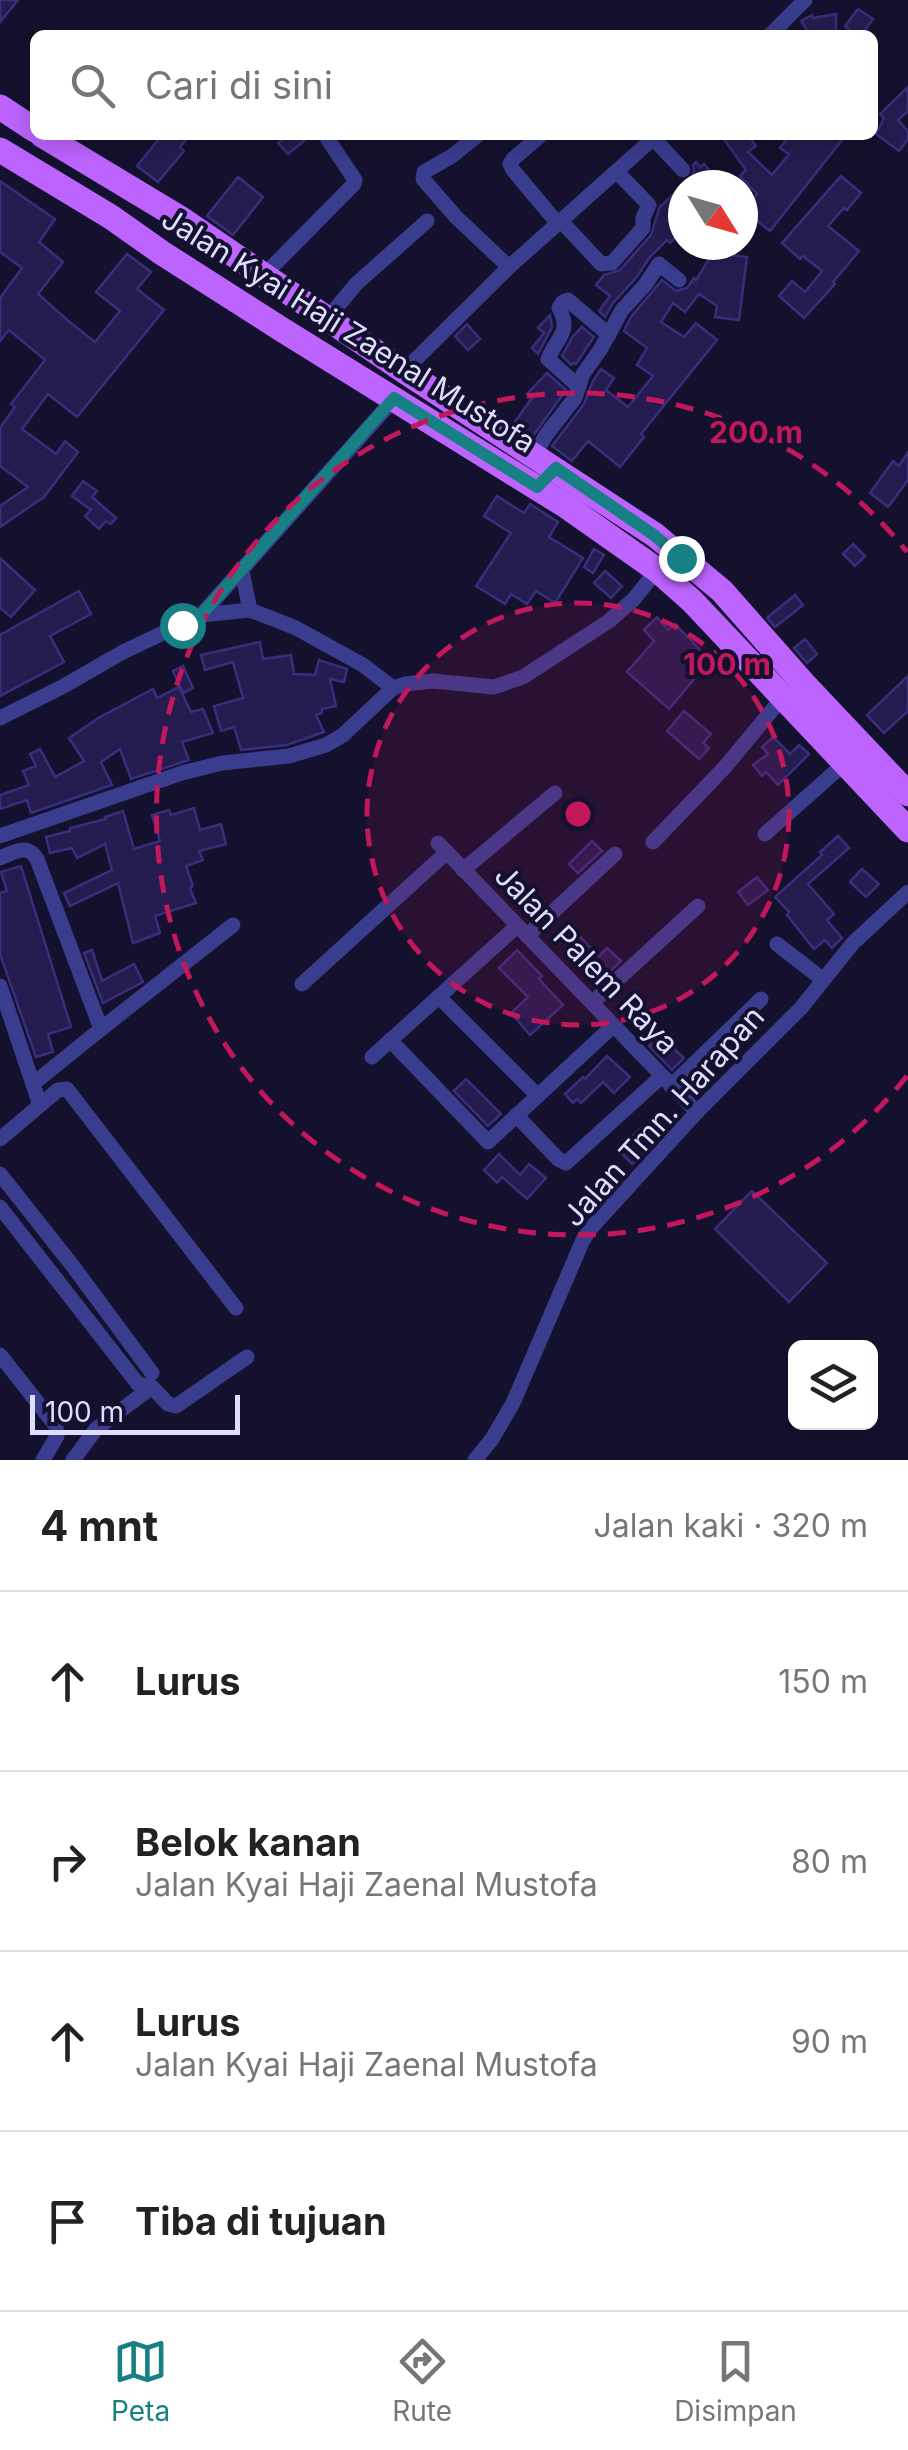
<!DOCTYPE html>
<html lang="id">
<head>
<meta charset="utf-8">
<style>
  body { margin:0; font-family:Inter,sans-serif; background:#f6f6f6; color:#222 }
  .controls { position:absolute; right:30px; bottom:30px; display:grid; overflow:hidden; border-radius:15px; box-shadow:0 5px 25px #0003 }
  .controls button { width:90px; height:90px; display:grid; place-items:center; padding:0; border:0; border-bottom:2px solid #e0e0e0; background:#fff; color:#222; font:50px sans-serif }
  .compass { position:absolute; left:668px; top:170px; width:90px; height:90px; border-radius:50%; background:#fff; box-shadow:0 5px 25px #0003; rotate:127deg }
  .scale { position:absolute; left:30px; bottom:25px; width:210px; box-sizing:border-box; padding-left:10px; border:5px solid #dfddff; border-top:0; font-size:28px; line-height:35px; white-space:nowrap; color:#dfddff; -webkit-text-stroke:8px #14112e; paint-order:stroke }
  .stop { position:absolute; width:30px; height:30px; margin:-22px; border:8px solid #178085; border-radius:50%; background:#fff }
  .stop.end { background:#178085; border-color:#fff; box-shadow:0 2px 10px #0008 }
  .list { margin:0; padding:0; list-style:none }
  h2 { display:flex; justify-content:space-between; align-items:center; height:130px; margin:0; padding:0 40px; font-size:42px }
  h2 small { font-size:32px; font-weight:400; color:#767676 }
  .list li { display:grid; grid-template-columns:65px 1fr auto; gap:30px; align-items:center; box-sizing:border-box; height:180px; padding:0 40px; border-top:2px solid #e0e0e0 }
  .list b { display:block; font-size:38px; white-space:nowrap }
  .list p { margin:0; font-size:32px; white-space:nowrap; color:#767676 }
  .list em { font-size:32px; font-style:normal; color:#767676 }
  .icon { flex:none; width:55px; height:55px; fill:none; stroke:currentColor; stroke-width:2; stroke-linecap:round; stroke-linejoin:round }
  .map { position:relative; flex:none; width:908px; height:1460px; overflow:hidden }
  .search { position:absolute; background:#fff; box-shadow:0 5px 25px #0003; left:30px; right:30px; top:30px; height:110px; display:flex; align-items:center; gap:25px; box-sizing:border-box; padding:0 35px; border-radius:15px; color:#767676; font-size:38px }
  .sheet { height:850px; background:#fff }
  nav { display:flex; justify-content:space-around; align-items:center; box-sizing:border-box; height:140px; border-top:2px solid #e0e0e0; background:#fff; font-size:28px; color:#767676 }
  nav a { display:grid; justify-items:center; gap:5px }
  nav .on { color:#178085 }
  .map>svg:first-child { display:block }
</style>
</head>
<body>
<div class="map">
<svg width="908" height="1460" viewBox="0 0 908 1460">
  <rect width="100%" height="100%" fill="#14112e"/>
  <g fill="#241c4f" stroke="#392d7c" stroke-width="2.5">
    <polygon points="0,0 18,0 0,22"/>
    <polygon points="858,9 873,19 861,35 856,35 845,26"/>
    <polygon points="836,14 836,35 810,35 801,21 812,15 813,18"/>
    <polygon points="908,87 908,111 898,120 908,131 908,139 899,151 876,134 884,118 880,114"/>
    <polygon points="162,135 190,135 180,147 184,151 158,182 137,166"/>
    <polygon points="288,135 311,135 288,154 278,143"/>
    <polygon points="721,135 748,135 756,146 748,152 772,175 789,154 780,148 790,135 846,135 770,231 744,211 757,194 740,176 746,170"/>
    <polygon points="696,162 700,167 704,164 711,172 705,178 712,185 683,185 683,231 670,243 667,240 650,257 636,278 613,303 605,317 599,311 610,296 596,285 604,275 620,270 651,235 660,206 660,207 688,180 691,177 694,172 693,165"/>
    <polygon points="841,176 861,193 847,210 844,208 828,226 859,251 833,282 835,284 804,318 779,296 792,281 805,292 822,271 803,256 800,259 782,243"/>
    <polygon points="238,177 263,197 233,235 207,216"/>
    <polygon points="0,181 55,219 39,242 63,262 38,294 72,324 95,342 120,311 96,292 127,254 151,272 137,289 164,310 77,417 48,394 22,429 56,454 65,441 78,452 44,497 0,527 0,506 28,487 0,466 0,428 15,407 11,404 45,360 9,330 0,341 0,298 22,268 0,252"/>
    <polygon points="713,253 747,257 739,320 715,317 717,306 699,294 685,312 673,303 661,322 684,337 696,323 717,340 641,434 644,437 620,467 588,441 572,461 552,446 584,404 593,381 601,369 614,378 606,390 628,407 653,376 637,365 647,348 624,331 631,317 662,280 676,291 687,288 694,278 696,280"/>
    <polygon points="550,315 552,327 538,354 532,348 544,333 538,328"/>
    <polygon points="467,324 480,339 468,350 455,336"/>
    <polygon points="582,327 594,337 576,364 574,363 571,365 562,356 573,336"/>
    <polygon points="547,373 566,390 533,436 514,423 532,398 527,394"/>
    <polygon points="908,452 908,480 888,507 870,493 893,461 899,466"/>
    <polygon points="83,481 97,491 92,497 116,518 111,524 106,521 99,529 85,516 91,510 72,496"/>
    <polygon points="497,496 524,513 530,504 558,522 549,537 583,558 555,603 536,591 527,604 511,594 505,604 476,586 511,533 484,516"/>
    <polygon points="853,544 865,556 855,566 843,554"/>
    <polygon points="594,549 604,555 593,573 584,567"/>
    <polygon points="0,558 35,590 11,617 0,608"/>
    <polygon points="605,571 622,586 611,598 594,583"/>
    <polygon points="79,591 91,614 50,636 64,662 0,696 0,635"/>
    <polygon points="795,595 803,605 775,627 767,618"/>
    <polygon points="657,617 668,630 675,624 706,656 701,662 705,666 669,709 627,672 654,641 644,630"/>
    <polygon points="805,639 817,654 807,663 794,648"/>
    <polygon points="260,642 263,659 291,655 294,674 315,675 319,660 347,669 344,682 330,679 336,706 322,709 322,713 316,715 324,732 287,745 241,750 234,727 221,731 214,706 243,698 233,662 205,670 201,655"/>
    <polygon points="183,666 193,688 183,693 173,671"/>
    <polygon points="908,676 908,711 884,733 867,715"/>
    <polygon points="179,687 191,712 203,709 213,733 182,742 189,760 131,779 120,749 101,762 112,785 31,813 27,800 0,809 0,795 29,785 23,771 36,766 30,754 40,749 55,777 84,761 69,738 100,717 153,689 157,698"/>
    <polygon points="684,711 711,734 703,743 709,748 699,759 667,731"/>
    <polygon points="773,737 790,754 799,745 809,754 778,785 766,772 762,776 753,765 768,754 762,747"/>
    <polygon points="194,808 200,830 221,824 226,844 199,851 203,860 186,866 193,886 190,888 196,903 155,916 160,933 133,943 118,883 70,906 64,893 112,870 105,844 77,858 72,848 50,853 46,837 70,831 70,828 106,819 105,817 123,811 134,849 160,841 152,815 169,810 171,815"/>
    <polygon points="838,836 849,848 808,884 834,914 827,920 842,938 832,948 825,940 814,949 787,915 789,912 775,897 822,855 820,852"/>
    <polygon points="592,841 602,851 578,873 569,864"/>
    <polygon points="21,866 71,1027 48,1034 53,1052 36,1057 0,954 0,893 7,891 1,872"/>
    <polygon points="862,869 879,884 866,897 850,882"/>
    <polygon points="757,877 768,890 748,905 738,892"/>
    <polygon points="573,930 599,956 607,948 621,961 597,983 585,971 589,967 562,941"/>
    <polygon points="92,950 102,981 134,964 143,982 103,1003 84,953"/>
    <polygon points="517,950 542,976 539,979 563,1005 530,1035 511,1013 528,997 499,968"/>
    <polygon points="659,1035 684,1058 672,1070 649,1046"/>
    <polygon points="607,1056 630,1077 614,1093 603,1082 581,1103 577,1099 573,1103 565,1094 583,1077 585,1079"/>
    <polygon points="466,1079 501,1114 488,1126 454,1091"/>
    <polygon points="640,1129 653,1143 632,1164 618,1150"/>
    <polygon points="499,1154 520,1175 529,1164 546,1178 527,1199 502,1177 497,1183 484,1170"/>
    <polygon points="752,1191 827,1263 789,1302 715,1229"/>
  </g>
  <g fill="none" stroke-linecap="round" stroke-linejoin="round">
    <g stroke="#3a3c8e" stroke-width="15">
      <polyline points="770,35 805,0"/>
      <polyline points="478,135 452,156 424,172 423,179 456,217 509,267"/>
      <polyline points="541,135 513,159 510,164 513,170 558,224"/>
      <polyline points="653,138 683,170"/>
      <polyline points="561,221 601,264 612,263 643,228 643,218 649,205 617,172"/>
      <polyline points="264,275 354,184 355,180 325,135"/>
      <polyline points="328,318 356,284 427,221"/>
      <polyline points="404,371 509,267 657,135"/>
      <path d="M 579,387 L 548,359 C 557,337 572,332 559,308 L 563,302 L 568,300 L 609,335"/>
      <polyline points="534,456 546,435 575,398 583,374 600,350 622,310 645,285 659,264 679,280"/>
      <polyline points="242,571 250,610"/>
      <polyline points="201,615 395,398"/>
      <polyline points="0,718 62,687 123,652 201,615 250,610 296,628 363,665 393,688"/>
      <polyline points="765,834 845,763"/>
      <polyline points="0,836 182,773 222,763 289,756 326,745 343,735 393,688 405,684 433,681 494,687 523,677 609,621 634,599 657,570"/>
      <polyline points="653,842 725,767 783,697"/>
      <polyline points="438,843 697,1112"/>
      <path d="M 0,858 C 15,852 27,843 37,859 L 101,1029 L 233,925"/>
      <polyline points="463,870 555,793"/>
      <polyline points="527,936 615,854"/>
      <polyline points="777,944 822,979"/>
      <polyline points="302,984 447,852"/>
      <polyline points="0,986 40,1105"/>
      <polyline points="439,997 537,1095"/>
      <polyline points="592,1003 698,906"/>
      <polyline points="390,1040 488,1142 613,1026"/>
      <polyline points="372,1057 517,926"/>
      <polyline points="33,1084 101,1029"/>
      <polyline points="671,1086 761,999"/>
      <polyline points="516,1115 558,1159 566,1163 662,1076"/>
      <polyline points="0,1139 58,1090 67,1089 236,1308"/>
      <polyline points="0,1174 72,1265 152,1373"/>
      <polyline points="0,1207 138,1384"/>
      <polyline points="0,1355 56,1426 57,1436 43,1460"/>
      <polyline points="138,1384 152,1387 168,1404 176,1406 247,1357"/>
      <polyline points="73,1460 96,1429 152,1387"/>
      <polyline points="475,1460 492,1439 513,1403 583,1240 591,1228 697,1112 801,1008 853,943 908,892"/>
    </g>
    <g stroke="#bd64ff" stroke-width="25">
      <polyline points="0,107 35,130"/>
      <polyline points="42,135 183,220 404,371 655,535 722,591 804,684 908,794"/>
      <polyline points="0,150 111,217 162,253 281,329 566,506 657,570 692,601 908,830"/>
    </g>
  </g>
  <g fill="none" stroke-linecap="round" stroke-linejoin="round">
    <polyline stroke="#178085" stroke-width="12" points="182,625 201,615 394,398 537,487 556,468 654,535 681,558"/>
  </g>
  <circle cx="578" cy="814" r="211" fill="#c2185b" fill-opacity=".12"/>
  <g fill="none" stroke="#c2185b" stroke-width="5" stroke-dasharray="18 12">
    <circle cx="578" cy="814" r="211"/>
    <path d="M907 1076A421 421 0 1 1 907 552"/>
  </g>
  <g text-anchor="middle" dominant-baseline="central" stroke-width="8" stroke-linejoin="round" paint-order="stroke">
    <g font-size="30" fill="#dfddff" stroke="#14112e">
      <text transform="translate(349 330) rotate(32)">Jalan Kyai Haji Zaenal Mustofa</text>
      <text transform="translate(587 959) rotate(46)">Jalan Palem Raya</text>
      <text transform="translate(663 1116) rotate(-48)">Jalan Tmn. Harapan</text>
    </g>
  </g>
  <circle cx="578" cy="814" r="15" fill="#c2185b" stroke="#14112e" stroke-width="5"/>
  <g font-size="30" text-anchor="middle" font-weight="bold" fill="#c2185b" stroke="#14112e" stroke-width="8" stroke-linejoin="round" paint-order="stroke">
    <text x="756" y="443">200 m</text>
    <text x="727" y="675">100 m</text>
  </g>
</svg>
<div class="controls">
<button><svg class="icon" aria-label="layers" viewBox="0 0 24 24"><path d="M12 4l9 5-9 5-9-5zM3 14l9 5 9-5"/></svg></button>
</div>
<svg class="compass" viewBox="-18 -18 36 36"><path d="M0-13l5 13h-10z" fill="#e53935"/><path d="M0 13l5-13h-10z" fill="#767676"/></svg>
<div class="scale">100 m</div>
<div class="stop" style="left:182px;top:625px"></div>
<div class="stop end" style="left:681px;top:558px"></div>
<div class="search"><svg class="icon" aria-label="search" viewBox="0 0 24 24"><circle cx="10" cy="10" r="6"/><path d="M15 15l6 6"/></svg>Cari di sini</div>
</div>
<section class="sheet">
<h2>4 mnt<small>Jalan kaki · 320 m</small></h2>
<ul class="list">
<li><svg class="icon" aria-label="ahead" viewBox="0 0 24 24"><path d="M12 20V5M6 11l6-6 6 6"/></svg><div><b>Lurus</b></div><em>150 m</em></li>
<li><svg class="icon" aria-label="right" viewBox="0 0 24 24"><path d="M7 20v-9h11M14 6l5 5-5 5"/></svg><div><b>Belok kanan</b><p>Jalan Kyai Haji Zaenal Mustofa</p></div><em>80 m</em></li>
<li><svg class="icon" aria-label="ahead" viewBox="0 0 24 24"><path d="M12 20V5M6 11l6-6 6 6"/></svg><div><b>Lurus</b><p>Jalan Kyai Haji Zaenal Mustofa</p></div><em>90 m</em></li>
<li><svg class="icon" aria-label="arrive" viewBox="0 0 24 24"><path d="M6 21V4h12l-3 4 3 4H6"/></svg><div><b>Tiba di tujuan</b></div></li>
</ul>
</section>
<nav>
<a class="on"><svg class="icon" aria-label="map" viewBox="0 0 24 24"><path d="M3 6l6-2 6 2 6-2v14l-6 2-6-2-6 2zM9 4v14M15 6v14"/></svg>Peta</a>
<a><svg class="icon" aria-label="directions" viewBox="0 0 24 24"><path d="M12 3l9 9-9 9-9-9zM9 14v-3h6M13 9l2 2-2 2"/></svg>Rute</a>
<a><svg class="icon" aria-label="saved" viewBox="0 0 24 24"><path d="M7 4h10v16l-5-4-5 4z"/></svg>Disimpan</a>
</nav>
</body>
</html>
